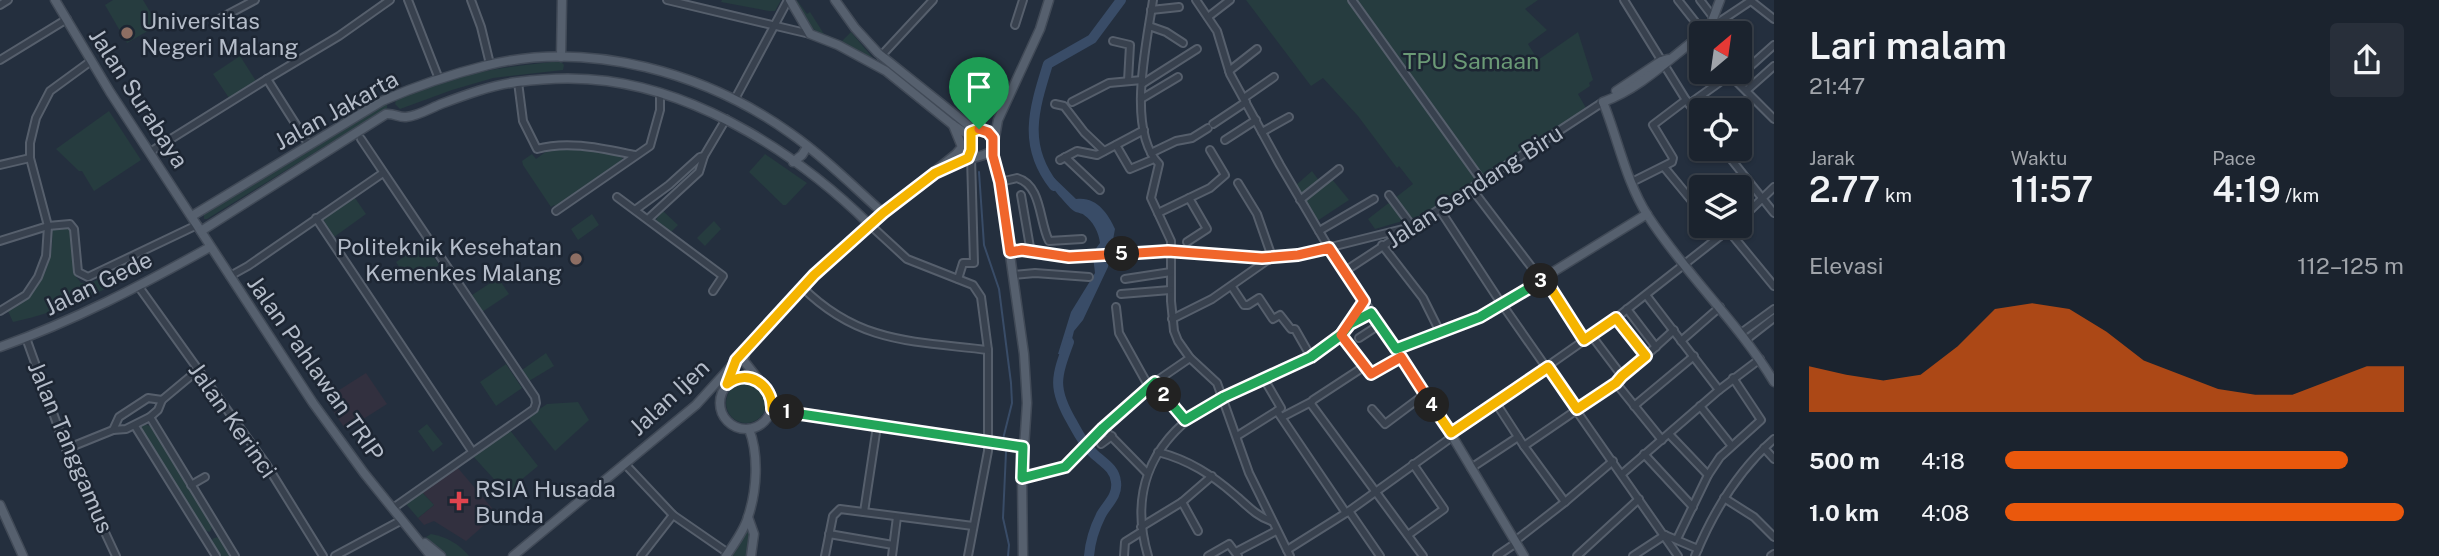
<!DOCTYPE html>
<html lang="id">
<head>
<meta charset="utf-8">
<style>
  body { margin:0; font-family:"Public Sans",sans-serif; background:#282f3a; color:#f1f3f6; height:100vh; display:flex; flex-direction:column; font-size:26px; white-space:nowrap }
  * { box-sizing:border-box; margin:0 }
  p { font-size:23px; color:#a0a4aa }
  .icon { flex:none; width:38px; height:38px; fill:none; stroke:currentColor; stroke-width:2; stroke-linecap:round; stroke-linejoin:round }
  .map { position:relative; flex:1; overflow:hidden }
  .side { display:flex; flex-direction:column; background:#1b232e; width:665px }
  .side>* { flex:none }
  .needle { width:46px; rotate:29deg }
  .tools { position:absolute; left:1689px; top:21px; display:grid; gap:14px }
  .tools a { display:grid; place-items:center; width:63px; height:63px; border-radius:7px; background:#1b232e; box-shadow:0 2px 5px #0004,0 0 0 2px #39404a; font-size:35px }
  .pin { position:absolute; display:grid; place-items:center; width:60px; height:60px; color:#fff; margin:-72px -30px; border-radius:50% 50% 50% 0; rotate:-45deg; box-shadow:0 0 7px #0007 }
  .pin .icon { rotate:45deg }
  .km { position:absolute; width:35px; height:35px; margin:-18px; border-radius:50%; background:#222; color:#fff; font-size:19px; line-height:35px; text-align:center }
  .round { display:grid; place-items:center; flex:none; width:74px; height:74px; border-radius:7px; background:#282f3a }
  .summary { display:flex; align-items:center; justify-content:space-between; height:119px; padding:0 35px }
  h1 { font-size:38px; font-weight:600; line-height:52px }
  .figures { display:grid; grid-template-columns:repeat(3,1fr); gap:10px; height:119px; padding:7px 35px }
  .figures div { display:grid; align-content:center }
  .figures b { font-size:35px; font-weight:600 }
  .figures small { font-size:19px; font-weight:400 }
  .figures p { font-size:19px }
  .chart { height:196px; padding:14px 35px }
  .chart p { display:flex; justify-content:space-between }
  .chart svg { width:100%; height:126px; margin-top:7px; fill:#ea580c; opacity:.7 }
  ul { padding:0 35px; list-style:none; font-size:23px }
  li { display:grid; grid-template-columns:112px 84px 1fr; align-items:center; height:52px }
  li i { height:18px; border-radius:9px; background:#ea580c }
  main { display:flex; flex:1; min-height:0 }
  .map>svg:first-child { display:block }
  .medical { fill:#32303f }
  .green { fill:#263c3f }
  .water { fill:#394c67 }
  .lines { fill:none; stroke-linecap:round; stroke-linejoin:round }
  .stream { stroke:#394c67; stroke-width:2 }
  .river { stroke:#394c67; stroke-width:10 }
  .minor-casing { stroke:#565f6c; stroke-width:10 }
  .major-casing { stroke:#414a57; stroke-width:11 }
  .minor { stroke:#38414e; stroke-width:6 }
  .major { stroke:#56606e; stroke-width:8 }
  .minor-bridge-casing { stroke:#565f6c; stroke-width:10; stroke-linecap:butt }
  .minor-bridge { stroke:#38414e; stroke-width:6 }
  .split-1-casing { stroke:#fff; stroke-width:14 }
  .split-2-casing { stroke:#fff; stroke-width:14 }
  .split-3-casing { stroke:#fff; stroke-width:14 }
  .split-4-casing { stroke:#fff; stroke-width:14 }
  .split-5-casing { stroke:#fff; stroke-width:14 }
  .split-6-casing { stroke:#fff; stroke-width:14 }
  .split-1 { stroke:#f5b400; stroke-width:9 }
  .split-2 { stroke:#22a559; stroke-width:9 }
  .split-3 { stroke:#22a559; stroke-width:9 }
  .split-4 { stroke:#f5b400; stroke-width:9 }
  .split-5 { stroke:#f0652b; stroke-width:9 }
  .split-6 { stroke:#f0652b; stroke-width:9 }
  .education-dot { fill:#8d6e63; stroke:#1d2633; stroke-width:2.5 }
  .health-dot { fill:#e0444e; stroke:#1d2633; stroke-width:2.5 }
  .labels { text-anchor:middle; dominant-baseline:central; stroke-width:5; stroke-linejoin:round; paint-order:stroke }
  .poi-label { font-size:23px; fill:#b4bcc9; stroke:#1d2633; text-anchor:start }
  .park-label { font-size:23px; fill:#6b9a76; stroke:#1d2633 }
  .street-label { font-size:23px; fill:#b4bcc9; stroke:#1d2633 }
</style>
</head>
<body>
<main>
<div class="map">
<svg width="1774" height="556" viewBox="0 0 1774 556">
  <rect width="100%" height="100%" fill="#242f3e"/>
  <g class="medical">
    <polygon points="366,373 387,404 346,430 325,399"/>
    <polygon points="457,467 497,514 466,541 434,521 424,525 418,518 434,505 421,491"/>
  </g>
  <g class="green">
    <polygon points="113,0 143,0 158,25 127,43 105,5"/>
    <polygon points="722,0 781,0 775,11 769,11 721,2"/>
    <path d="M797,0L807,14L810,12L824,34L842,41L851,32L873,58C848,46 799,34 797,0Z"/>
    <polygon points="1246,0 1350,0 1478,180 1420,216 1375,229 1368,219 1413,184 1399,166 1397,168 1358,116 1323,78 1311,86"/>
    <polygon points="1355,0 1538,0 1525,9 1547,30 1528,44 1538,60 1578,32 1593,80 1589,83 1590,86 1578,94 1586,108 1482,177"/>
    <polygon points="240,56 256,81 229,98 213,74"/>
    <path d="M560,61L564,65L563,70L493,78L452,90L400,109L395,104L396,100C446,74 504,67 560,61Z"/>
    <polygon points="384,104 387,104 387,108 207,219 204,219 204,214"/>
    <polygon points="109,111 141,160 94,191 82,171 79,171 56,149"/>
    <path d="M551,148C568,149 612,147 623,159L556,208L554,205L551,207L523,165L522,161L532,154L536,159Z"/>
    <polygon points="765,154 807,183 786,205 783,205 749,172"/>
    <polygon points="1312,171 1320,182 1302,196 1295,186"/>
    <polygon points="1331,178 1349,200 1317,221 1305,201"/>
    <polygon points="355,198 366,214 334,237 323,219"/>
    <polygon points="662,210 678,225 671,232 656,220"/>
    <polygon points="592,214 599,225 578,240 571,229"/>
    <polygon points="714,221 721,229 705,246 697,238"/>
    <path d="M70,228L74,274L81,283H91L148,254L152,261C109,290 64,311 13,322L8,311C39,298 55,261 52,229Z"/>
    <polygon points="425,243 439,265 410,284 396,262"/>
    <polygon points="498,278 509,294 482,312 472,295"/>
    <polygon points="546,353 554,366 529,381 522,370"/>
    <polygon points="506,364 522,388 496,406 480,382"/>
    <circle cx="746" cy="403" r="20"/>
    <polygon points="578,402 589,420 555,451 528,417 547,404"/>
    <polygon points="144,424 153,427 213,525 210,532 203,530 142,432 141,427"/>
    <polygon points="427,424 443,444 433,452 418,431"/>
    <polygon points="509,429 538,466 521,480 527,487 513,500 472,455"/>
    <polygon points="421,491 434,505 418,518 406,504"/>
    <polygon points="748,527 751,529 748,556 731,556"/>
    <path d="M431,534C447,537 459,544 469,556H447L426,537Z"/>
    <polygon points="220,537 221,539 232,556 218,556 211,541 214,538"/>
  </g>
  <path class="water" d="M1051,175L1076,199C1096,196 1108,213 1115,229L1108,267L1083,320L1074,331L1068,355L1058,354L1071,312L1095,273C1094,260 1090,255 1100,243C1099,233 1093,221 1084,215C1082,213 1077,213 1074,211C1070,209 1048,183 1045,178Z"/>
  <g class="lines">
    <g class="stream">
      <polyline points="979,172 984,245 999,289 1011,383 1012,403 1003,439"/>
      <polyline points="1006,452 1003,518 1009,545 1008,556"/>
    </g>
    <g class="river">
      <path d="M1054,186C1022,145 1034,109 1048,64L1092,39L1121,0"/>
      <path d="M1069,342C1056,377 1052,388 1072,422C1078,433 1084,445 1093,453C1102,462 1115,468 1116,482C1118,496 1107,504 1101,515C1095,527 1090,543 1089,556"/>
    </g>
    <defs>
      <g id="minor">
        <polyline points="408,0 439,79"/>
        <polyline points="471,0 481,27 490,64"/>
        <polyline points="667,0 810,34"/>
        <path d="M1153,0C1147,42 1126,130 1159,164L1151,198L1171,241V301L1174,331L1178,341L1190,358L1217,383L1249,473L1290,556"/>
        <polyline points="1196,0 1217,31 1230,74 1280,165 1329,248 1396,349"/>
        <polyline points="1352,0 1482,181"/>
        <polyline points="1624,0 1686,100 1701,120"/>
        <polyline points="1678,0 1704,33"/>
        <polyline points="1700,0 1713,17"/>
        <polyline points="1751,1 1774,19"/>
        <polyline points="0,5 8,0"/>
        <polyline points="1151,10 1179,7"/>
        <polyline points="1208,17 1230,0"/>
        <polyline points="221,18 255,0"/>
        <polyline points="1015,25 1023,0"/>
        <polyline points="1149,26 1166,32 1183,43"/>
        <polyline points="1710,28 1752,0"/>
        <polyline points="1113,41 1130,45 1128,81"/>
        <polyline points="881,56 933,0"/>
        <polyline points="0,60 67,19"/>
        <polyline points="1229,71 1257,49"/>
        <polyline points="1736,79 1774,45"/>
        <path d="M518,82L523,121L537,149C569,140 604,149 635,155"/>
        <polyline points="1142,84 1197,49"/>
        <polyline points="1747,90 1774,66"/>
        <polyline points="1244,98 1274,77"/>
        <polyline points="735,99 788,0"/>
        <polyline points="1141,99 1178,77"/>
        <polyline points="1072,102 1109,83 1142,80"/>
        <polyline points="1055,104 1064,106 1084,132 1104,151"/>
        <polyline points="1689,104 1727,77 1732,77 1774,119"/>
        <polyline points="1213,124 1246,102"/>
        <polyline points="1262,132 1289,117"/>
        <polyline points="361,139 535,397 536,403 534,409 393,508"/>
        <polyline points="1225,140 1256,120"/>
        <polyline points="309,145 267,79 339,36 390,0"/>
        <polyline points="1116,145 1130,169 1154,159"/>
        <polyline points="1723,149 1774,213"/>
        <polyline points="150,152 267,79"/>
        <polyline points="1151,153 1176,141 1192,138 1208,128"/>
        <polyline points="1065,157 1100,190"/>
        <polyline points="1060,160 1077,151 1097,155 1144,130"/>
        <polyline points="0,165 30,158"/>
        <polyline points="1664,167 1701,212"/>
        <path d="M1000,182L1017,178C1042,185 1039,222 1049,241L1082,239"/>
        <polyline points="1632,182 1672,162 1673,158 1653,125 1686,100"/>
        <polyline points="1472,189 1542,281"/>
        <polyline points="1021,195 1031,253"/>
        <polyline points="1389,195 1412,226"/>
        <polyline points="617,197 723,276 713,291"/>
        <polyline points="1300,200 1339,169"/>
        <polyline points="635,210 669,185 700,157 704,156"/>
        <polyline points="1440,210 1497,297 1678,556"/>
        <polyline points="556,211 650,146 660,110 660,94"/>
        <polyline points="1158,213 1210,188 1225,175 1210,150"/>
        <polyline points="316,218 472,451"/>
        <polyline points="648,219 699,172 704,156 726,119"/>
        <polyline points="1740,220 1774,187"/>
        <polyline points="869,224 907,259 973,285 981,297 988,350 988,451 968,556"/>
        <polyline points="1712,226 1720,236"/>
        <polyline points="1728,230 1774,286"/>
        <polyline points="1319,231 1374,199"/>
        <polyline points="0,241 48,226 70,224 74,229 78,272 88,277 197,225"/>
        <polyline points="1187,242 1207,229 1189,198"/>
        <polyline points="1382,245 1423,298 1440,332"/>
        <polyline points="1010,252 1022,250 1069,257 1168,251"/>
        <polyline points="1175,252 1262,258 1299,255 1403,229"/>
        <polyline points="1345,271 1603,102"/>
        <polyline points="1014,275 1035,273 1089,277"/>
        <polyline points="230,276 248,266 383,173"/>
        <polyline points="958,279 963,263 974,263 971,157"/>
        <polyline points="1125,279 1171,272"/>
        <polyline points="1545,279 1584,340"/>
        <polyline points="139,287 266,464 323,556"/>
        <path d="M802,287C859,344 914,341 988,350"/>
        <polyline points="1232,287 1244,305 1248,305 1259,298 1273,319 1280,315 1291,329 1295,329 1311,357"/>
        <polyline points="1121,294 1170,290"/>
        <polyline points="1646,295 1719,390"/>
        <polyline points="1116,307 1119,333 1149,387"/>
        <polyline points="1627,309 1656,347"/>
        <polyline points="0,311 26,295 38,277 46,256 48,226 30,158 30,143 36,118 50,91 91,61"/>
        <polyline points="1616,318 1646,356"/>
        <polyline points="1172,319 1212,299 1272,257 1257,214 1238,183"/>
        <polyline points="1351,323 1371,313"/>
        <polyline points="1741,333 1774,309"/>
        <polyline points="1341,335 1371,374 1401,357"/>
        <polyline points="1591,335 1622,376"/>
        <polyline points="26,338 66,449 116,556"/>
        <polyline points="1359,338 1379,325"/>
        <polyline points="1747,339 1774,318"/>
        <polyline points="1681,341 1720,307"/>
        <polyline points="1365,366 1313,400 1311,404 1423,556"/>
        <polyline points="1264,379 1281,408 1277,411"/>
        <polyline points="1155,382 1185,420"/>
        <polyline points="1496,403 1524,446 1565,502"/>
        <polyline points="1634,406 1694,356"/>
        <polyline points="1700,406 1731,445"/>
        <polyline points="1372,409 1385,424 1425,394"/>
        <polyline points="150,417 235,556"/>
        <polyline points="1282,417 1311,402"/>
        <polyline points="135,426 216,556"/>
        <polyline points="1103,428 1147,473"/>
        <polyline points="113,430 119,417 148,398 162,400"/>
        <polyline points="1451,434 1616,318 1733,226"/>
        <polyline points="1669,434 1708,475"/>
        <polyline points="1237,436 1277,411 1346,513"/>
        <polyline points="1662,440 1616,383 1674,330"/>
        <polyline points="1101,444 1112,436"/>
        <polyline points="1524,446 1616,383"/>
        <polyline points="1764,448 1774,459"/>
        <polyline points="66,449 113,430 126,429 150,417 158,410 162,400 198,370"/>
        <path d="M1158,452C1189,460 1212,475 1235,495C1247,505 1256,516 1271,521"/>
        <polyline points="1644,454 1693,507"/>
        <polyline points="625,464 673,515 728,553"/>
        <polyline points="1471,468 1518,437"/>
        <polyline points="1622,474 1719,390 1760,359"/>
        <polyline points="1022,478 1065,467 1103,428 1155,382 1190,358"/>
        <polyline points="191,485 205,477"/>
        <polyline points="1724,498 1754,517 1774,537"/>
        <polyline points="1182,502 1198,531"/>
        <polyline points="1349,511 1380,556"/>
        <polyline points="864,512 877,426"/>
        <polyline points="1141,527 1182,502 1212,476"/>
        <polyline points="829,534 893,545"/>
        <polyline points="1408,535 1444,509 1413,464"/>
        <polyline points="1665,535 1698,549"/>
        <polyline points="1677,539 1708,475 1720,457 1761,420 1733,378"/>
        <polyline points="1515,541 1565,502 1613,461"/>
        <polyline points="1287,550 1349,511 1452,437"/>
        <polyline points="1236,552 1276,531"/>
        <polyline points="335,556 402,520"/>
        <polyline points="641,556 673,515"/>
        <polyline points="825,556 833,516 840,509 973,526"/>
        <polyline points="892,556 897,517"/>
        <polyline points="1124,556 1125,542 1141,532"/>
        <path d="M1148,556C1130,495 1149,445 1202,409L1321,351L1341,335L1364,301"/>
        <polyline points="1208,556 1229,544 1238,556"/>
        <polyline points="1497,556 1516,543"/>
        <polyline points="1577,556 1639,499"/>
        <polyline points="1633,556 1665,535"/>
        <path d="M1695,556C1713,512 1739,470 1774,439"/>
        <polyline points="1771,556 1774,554"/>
      </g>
      <g id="major">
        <polyline points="55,0 110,92 313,403 364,473 431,556"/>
        <polyline points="790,0 810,34 838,45 886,71 953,125 970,136"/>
        <polyline points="835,0 855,28 878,53 973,129"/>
        <polyline points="1704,33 1709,29 1720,0"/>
        <polyline points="561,57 562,0"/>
        <polyline points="1616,91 1661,61 1668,59"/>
        <path d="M1603,102C1618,139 1626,182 1648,216C1686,275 1738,322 1774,382"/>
        <path d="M1603,102C1641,88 1669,59 1701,35"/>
        <polyline points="973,129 988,132 993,137"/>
        <polyline points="793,162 802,155 807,147"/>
        <path d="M947,166C960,159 984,158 993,150"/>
        <path d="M192,216L382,101C416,86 452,74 488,65C590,40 706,73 790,133C823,156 853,186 883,213"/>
        <path d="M201,231L386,114C394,113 399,118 406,117C418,116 431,108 441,104C465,95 492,85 517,82C547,78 578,77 607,81C704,94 800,156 869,224"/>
        <path d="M0,347C74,321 142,285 210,247"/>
        <polyline points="745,353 744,361 758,379"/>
        <circle cx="746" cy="403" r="26"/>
        <polyline points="772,409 1023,447"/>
        <polyline points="0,505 23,556"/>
        <polyline points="748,517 754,534 751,556"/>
        <polyline points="425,543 441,556"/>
        <polyline points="513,556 696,405 814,275 869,224 956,154 962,147 953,125"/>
        <path d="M726,556C734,544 744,531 748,517C757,490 759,455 749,429"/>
        <polyline points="1023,556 1022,478 1027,403 1024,354 1001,191 992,154 998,120 1040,29 1049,0"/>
        <polyline points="1524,556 1451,434 1396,349 1480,317 1647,214"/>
      </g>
    </defs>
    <use href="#minor" class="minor-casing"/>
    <use href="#major" class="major-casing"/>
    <use href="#minor" class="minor"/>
    <use href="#major" class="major"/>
    <defs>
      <polyline id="minor-bridge" points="1168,251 1175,252"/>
    </defs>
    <use href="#minor-bridge" class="minor-bridge-casing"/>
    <use href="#minor-bridge" class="minor-bridge"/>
  </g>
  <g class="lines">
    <defs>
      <path id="split-1" d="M787,412L772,409C773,384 747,368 727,384L736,360L814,275L883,213L935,173L968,158L971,150V132L979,129"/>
      <polyline id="split-2" points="787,412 1023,447 1022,478 1065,467 1103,428 1155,382 1164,395"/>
      <polyline id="split-3" points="1164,395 1185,420 1224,397 1311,357 1341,335 1350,324 1371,313 1396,349 1480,317 1541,281"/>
      <polyline id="split-4" points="1432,405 1451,433 1548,367 1577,409 1616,383 1622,376 1646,356 1616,318 1584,340 1545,279 1541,281"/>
      <polyline id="split-5" points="1122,254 1168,251 1262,258 1298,255 1329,248 1364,301 1341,335 1371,374 1401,357 1432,405"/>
      <polyline id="split-6" points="979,129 988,132 993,138 993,156 1000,182 1010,252 1022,250 1069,257 1122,254"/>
    </defs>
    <use href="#split-1" class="split-1-casing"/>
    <use href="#split-2" class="split-2-casing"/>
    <use href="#split-3" class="split-3-casing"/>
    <use href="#split-4" class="split-4-casing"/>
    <use href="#split-5" class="split-5-casing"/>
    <use href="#split-6" class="split-6-casing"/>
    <use href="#split-1" class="split-1"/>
    <use href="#split-2" class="split-2"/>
    <use href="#split-3" class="split-3"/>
    <use href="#split-4" class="split-4"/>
    <use href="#split-5" class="split-5"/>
    <use href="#split-6" class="split-6"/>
  </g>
  <g class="education-dot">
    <circle cx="127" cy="33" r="7"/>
    <circle cx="576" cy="259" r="7"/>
  </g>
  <path class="health-dot" d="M455.5 490.5h7v7h7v7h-7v7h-7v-7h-7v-7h7z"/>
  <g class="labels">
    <g class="poi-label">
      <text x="141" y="20">Universitas<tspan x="141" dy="26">Negeri Malang</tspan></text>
      <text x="562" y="246" text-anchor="end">Politeknik Kesehatan<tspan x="562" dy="26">Kemenkes Malang</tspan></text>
      <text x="475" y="488">RSIA Husada<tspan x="475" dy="26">Bunda</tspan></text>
    </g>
    <g class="park-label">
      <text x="1471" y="60">TPU Samaan</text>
    </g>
    <g class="street-label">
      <text transform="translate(139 98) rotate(57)">Jalan Surabaya</text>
      <text transform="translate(336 110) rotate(-29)">Jalan Jakarta</text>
      <text transform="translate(1474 186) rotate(-33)">Jalan Sendang Biru</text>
      <text transform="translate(98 283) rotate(-26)">Jalan Gede</text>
      <text transform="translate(316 368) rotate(55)">Jalan Pahlawan TRIP</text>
      <text transform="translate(669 397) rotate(-43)">Jalan Ijen</text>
      <text transform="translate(233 420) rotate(55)">Jalan Kerinci</text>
      <text transform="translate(71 447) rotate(67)">Jalan Tanggamus</text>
    </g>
  </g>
</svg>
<div class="tools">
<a><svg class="needle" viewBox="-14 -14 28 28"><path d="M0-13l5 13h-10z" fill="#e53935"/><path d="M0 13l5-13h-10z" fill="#a0a4aa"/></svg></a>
<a><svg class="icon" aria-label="locate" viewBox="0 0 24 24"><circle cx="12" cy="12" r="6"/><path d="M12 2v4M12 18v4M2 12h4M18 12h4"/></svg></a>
<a><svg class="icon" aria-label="layers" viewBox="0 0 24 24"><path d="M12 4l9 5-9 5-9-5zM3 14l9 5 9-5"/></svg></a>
</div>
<div class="pin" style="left:979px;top:129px;background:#1e9e55"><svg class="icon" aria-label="arrive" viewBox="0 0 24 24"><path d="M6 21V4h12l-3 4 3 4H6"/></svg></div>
<b class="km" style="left:787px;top:412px">1</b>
<b class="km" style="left:1164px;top:395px">2</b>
<b class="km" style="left:1541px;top:281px">3</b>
<b class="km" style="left:1432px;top:405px">4</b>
<b class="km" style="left:1122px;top:254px">5</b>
</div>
<section class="side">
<div class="summary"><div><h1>Lari malam</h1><p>21:47</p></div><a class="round"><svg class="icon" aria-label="share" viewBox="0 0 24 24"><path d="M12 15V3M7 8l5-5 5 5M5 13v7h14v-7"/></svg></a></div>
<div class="figures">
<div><p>Jarak</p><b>2.77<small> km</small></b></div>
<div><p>Waktu</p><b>11:57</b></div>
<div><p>Pace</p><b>4:19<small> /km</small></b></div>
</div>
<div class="chart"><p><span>Elevasi</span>112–125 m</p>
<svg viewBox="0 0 160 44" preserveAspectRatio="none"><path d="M0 44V28L10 31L20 33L30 31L40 21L50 8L60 6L70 8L80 16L90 26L100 31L110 36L120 38L130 38L140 33L150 28L160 28V44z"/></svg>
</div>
<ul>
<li><b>500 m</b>4:18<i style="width:86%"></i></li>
<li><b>1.0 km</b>4:08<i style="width:100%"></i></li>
</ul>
</section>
</main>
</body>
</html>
